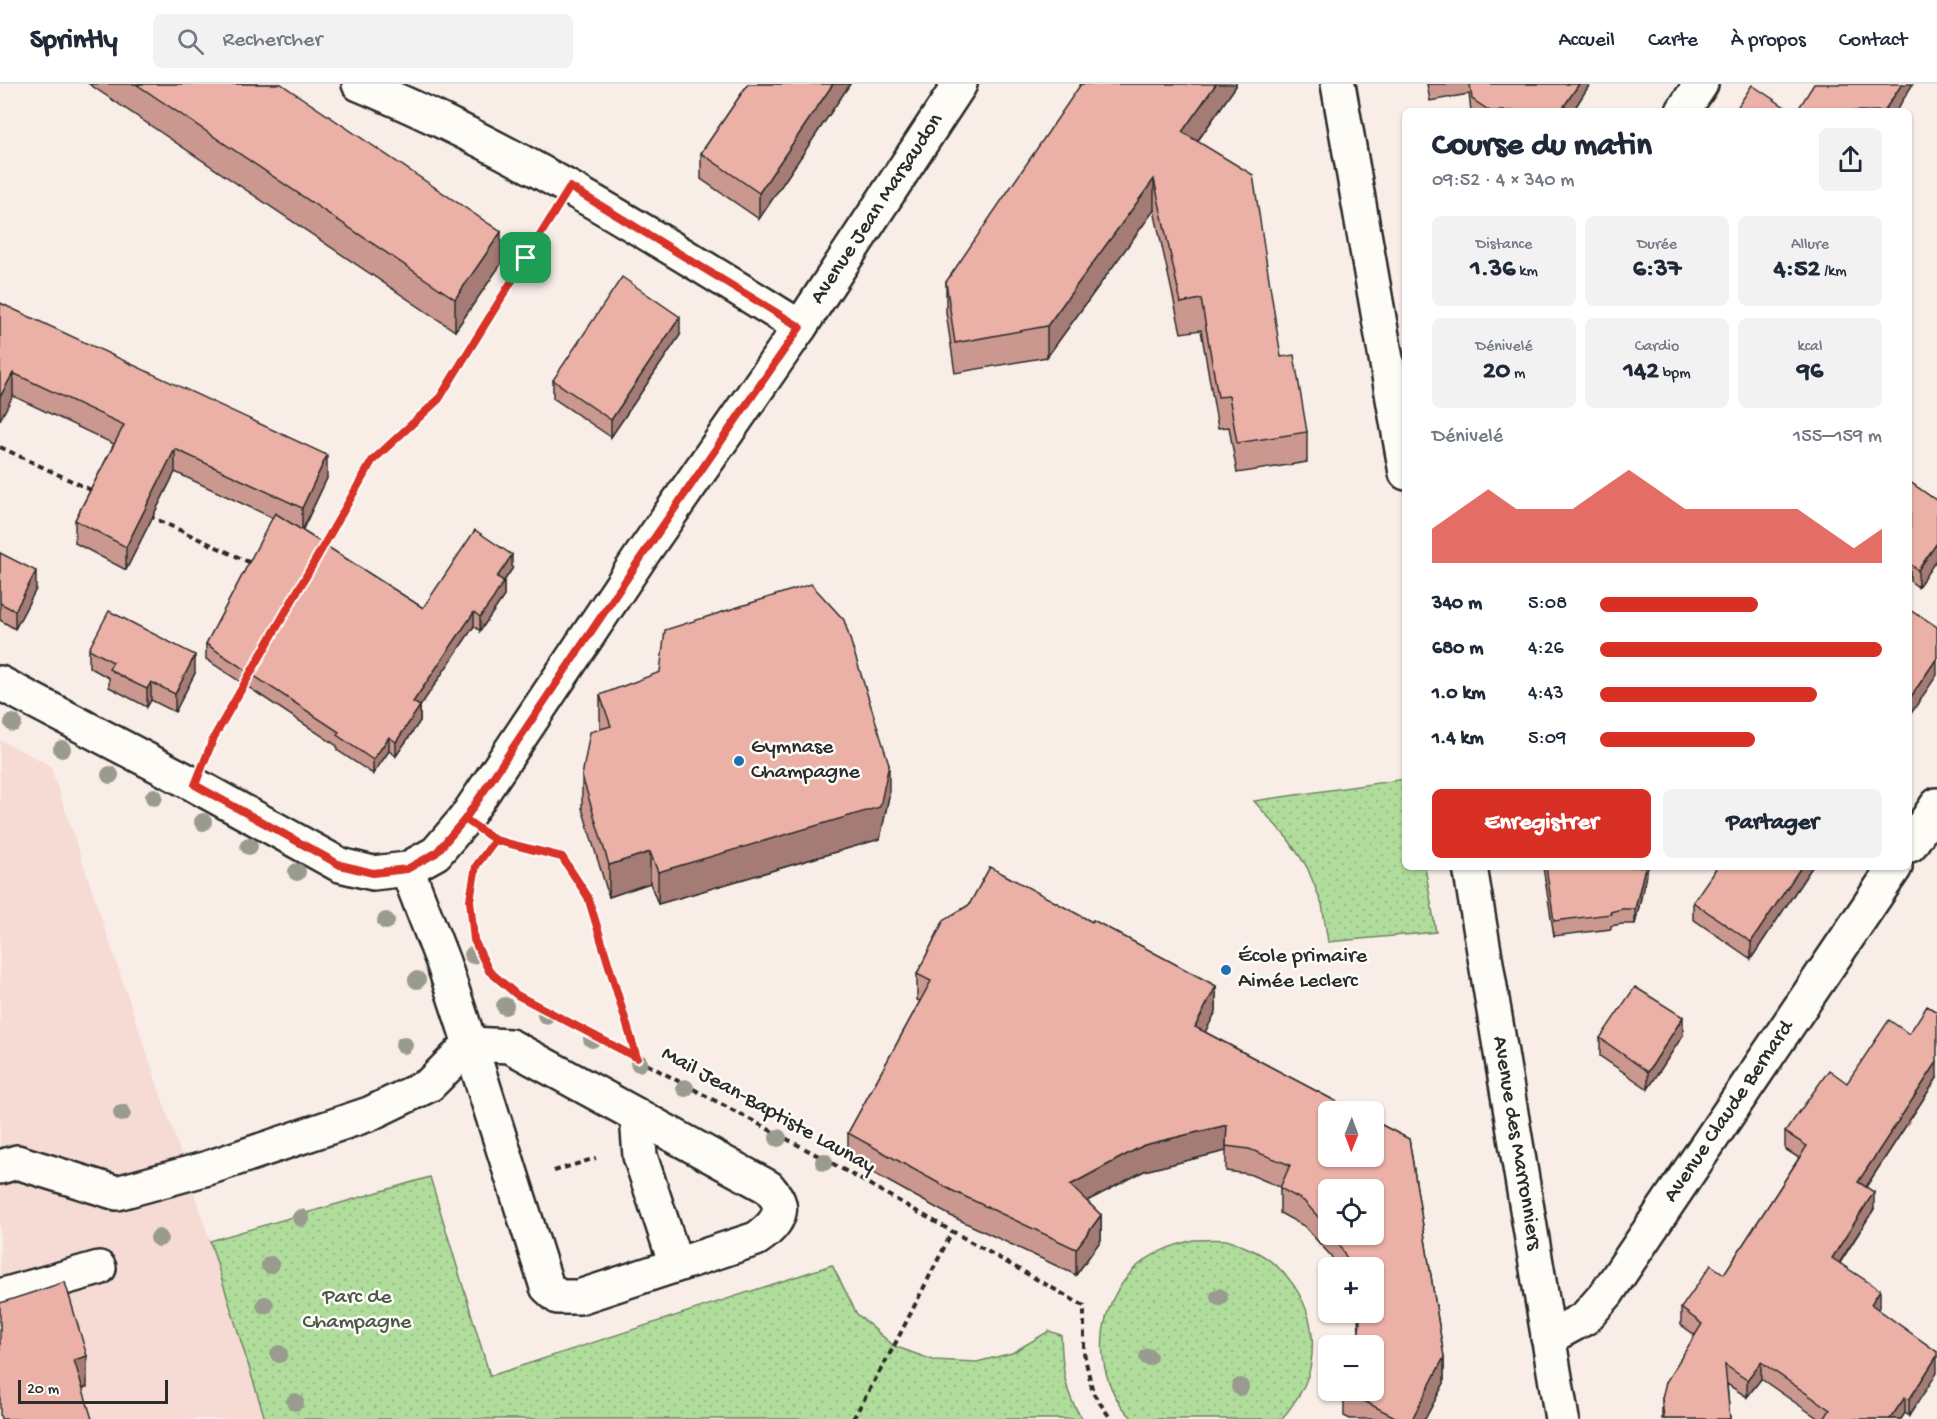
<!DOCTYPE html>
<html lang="fr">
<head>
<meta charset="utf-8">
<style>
  body { margin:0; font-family:"Gochi Hand",sans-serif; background:#f2f2f3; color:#1f2937; height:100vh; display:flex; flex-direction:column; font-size:22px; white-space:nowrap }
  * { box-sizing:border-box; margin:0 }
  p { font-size:20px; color:#747a83 }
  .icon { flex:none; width:33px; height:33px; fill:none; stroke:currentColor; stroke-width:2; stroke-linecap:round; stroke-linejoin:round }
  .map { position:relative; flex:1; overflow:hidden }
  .side { position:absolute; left:1402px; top:24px; width:510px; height:762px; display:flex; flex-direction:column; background:#fff; border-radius:9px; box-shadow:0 2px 4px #0004 }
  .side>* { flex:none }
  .needle { width:39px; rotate:181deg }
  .controls { position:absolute; left:1318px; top:1017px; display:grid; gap:12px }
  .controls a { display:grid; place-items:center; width:66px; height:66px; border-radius:9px; background:#fff; box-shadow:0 2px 4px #0004; font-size:30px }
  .scale { position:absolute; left:18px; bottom:15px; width:150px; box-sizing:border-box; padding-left:6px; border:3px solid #2b2b2b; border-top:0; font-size:16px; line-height:21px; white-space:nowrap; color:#2b2b2b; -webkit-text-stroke:4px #fdfcf7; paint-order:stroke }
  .pin { position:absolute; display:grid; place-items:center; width:51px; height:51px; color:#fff; margin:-26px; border-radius:12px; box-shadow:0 3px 9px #0006 }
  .round { display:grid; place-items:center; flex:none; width:63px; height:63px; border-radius:9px; background:#f2f2f3 }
  .overview { display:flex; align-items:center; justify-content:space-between; height:102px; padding:0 30px }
  h1 { font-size:33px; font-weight:700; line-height:45px }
  .stats { display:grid; grid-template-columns:repeat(3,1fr); gap:9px; height:102px; padding:6px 30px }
  .stats div { display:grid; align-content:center; border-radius:9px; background:#f2f2f3; text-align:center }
  .stats b { font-size:26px; font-weight:700 }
  .stats small { font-size:16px; font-weight:400 }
  .stats p { font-size:16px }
  .chart { height:168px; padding:12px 30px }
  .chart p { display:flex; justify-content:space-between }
  .chart svg { width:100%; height:108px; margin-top:6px; fill:#d93025; opacity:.7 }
  .cta { display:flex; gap:12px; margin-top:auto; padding:12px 30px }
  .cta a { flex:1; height:69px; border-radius:9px; background:#d93025; color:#fff; font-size:24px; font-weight:700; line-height:69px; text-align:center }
  .cta a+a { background:#f2f2f3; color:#1f2937 }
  ul { padding:0 30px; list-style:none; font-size:20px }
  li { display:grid; grid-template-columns:96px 72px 1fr; align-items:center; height:45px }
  li i { height:15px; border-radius:8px; background:#d93025 }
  header { display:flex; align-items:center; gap:36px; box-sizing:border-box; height:84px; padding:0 30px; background:#fff; border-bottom:2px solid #e0e1e3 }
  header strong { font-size:28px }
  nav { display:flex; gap:33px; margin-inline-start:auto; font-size:21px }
  .search { width:420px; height:54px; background:#f2f2f3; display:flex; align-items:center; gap:15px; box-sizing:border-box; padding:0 21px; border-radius:9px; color:#747a83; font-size:22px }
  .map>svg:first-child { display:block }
  .built { fill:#f5dbd4 }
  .grass { fill:url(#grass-dots); stroke:#6e8463; stroke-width:1.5 }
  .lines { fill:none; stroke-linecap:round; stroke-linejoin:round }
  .minor-casing { stroke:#2b2b2b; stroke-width:38 }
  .path { stroke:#2b2b2b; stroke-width:4; stroke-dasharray:6 4.5; stroke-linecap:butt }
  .minor { stroke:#fdfcf7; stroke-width:33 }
  .tree { fill:#9a9b8f }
  .wall { fill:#ca988f; stroke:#2b2b2b; stroke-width:1.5; fill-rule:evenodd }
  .shaded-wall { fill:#a47c74; stroke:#2b2b2b; stroke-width:1.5 }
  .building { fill:#ebb1a6; stroke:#2b2b2b; stroke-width:1.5 }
  .route-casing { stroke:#fff; stroke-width:12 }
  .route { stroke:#d93025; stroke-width:8 }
  .poi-dot { fill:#1f6fb2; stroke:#fdfcf7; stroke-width:2 }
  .labels { text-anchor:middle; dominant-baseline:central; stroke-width:5; stroke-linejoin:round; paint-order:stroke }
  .street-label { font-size:22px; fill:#2b2b2b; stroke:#fdfcf7 }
  .poi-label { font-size:22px; fill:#2b2b2b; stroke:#fdfcf7; text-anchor:start }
  .park-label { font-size:22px; fill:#4c5847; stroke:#fdfcf7 }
</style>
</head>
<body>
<header>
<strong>Sprintly</strong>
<div class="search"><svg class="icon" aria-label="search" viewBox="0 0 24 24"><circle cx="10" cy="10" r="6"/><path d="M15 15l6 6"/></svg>Rechercher</div>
<nav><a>Accueil</a><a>Carte</a><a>À propos</a><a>Contact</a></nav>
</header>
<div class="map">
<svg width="1937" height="1335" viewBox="0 0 1937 1335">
  <defs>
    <pattern id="grass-dots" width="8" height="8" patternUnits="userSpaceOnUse" patternTransform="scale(1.5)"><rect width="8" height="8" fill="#b0dd9b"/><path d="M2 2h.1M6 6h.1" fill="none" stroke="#98be86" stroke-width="1.8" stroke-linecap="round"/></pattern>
  </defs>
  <rect width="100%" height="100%" fill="#f9ede7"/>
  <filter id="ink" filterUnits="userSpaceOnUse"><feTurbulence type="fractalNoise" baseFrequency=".0167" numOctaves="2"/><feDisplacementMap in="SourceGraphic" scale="12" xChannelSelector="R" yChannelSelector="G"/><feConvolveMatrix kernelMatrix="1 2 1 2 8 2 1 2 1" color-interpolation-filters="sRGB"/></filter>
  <g filter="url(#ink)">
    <polygon class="built" points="0,656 50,681 210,1157 265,1335 0,1335"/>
    <g class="grass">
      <polygon points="1405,695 1406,783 1425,783 1436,848 1328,858 1322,820 1307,783 1288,755 1254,717"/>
      <path d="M430,1093L490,1292L832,1181L857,1230L894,1262L933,1276L977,1278L1012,1269L1049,1247L1061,1251C1062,1280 1064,1312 1083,1335H265L210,1157Z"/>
      <path d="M1193,1156C1204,1156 1215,1155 1226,1156C1231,1157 1237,1160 1243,1162C1291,1180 1319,1228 1311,1279C1308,1301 1295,1318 1282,1335H1133C1095,1299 1093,1237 1124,1197C1128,1192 1131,1187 1136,1183C1154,1168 1171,1162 1193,1156Z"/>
    </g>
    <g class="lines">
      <defs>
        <g id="minor">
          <path d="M359,0C514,64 658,155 800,243"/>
          <polyline points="1338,0 1406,389"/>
          <polyline points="1683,27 1701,0"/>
          <path id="s1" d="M0,599L195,701L340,781L373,789L407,785L436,769L465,735L643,469L800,243L960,0"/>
          <polyline points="1910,761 1937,721"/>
          <path id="s2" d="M1470,783L1562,1335"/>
          <path d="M470,960L510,962L768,1103C771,1107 775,1111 777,1115C786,1132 768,1147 756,1155L579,1213H558L547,1203Z"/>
          <polyline points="637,1033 640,1072 676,1181"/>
          <polyline points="0,1083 17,1078 117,1109 208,1084 369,1030 429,1001 470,960 443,878 407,785"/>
          <polyline points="0,1212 99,1184"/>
          <path id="s3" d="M1548,1254L1585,1234L1607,1209L1895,783"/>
        </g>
      </defs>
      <use href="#minor" class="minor-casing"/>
      <g class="path">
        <polyline points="0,363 93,407"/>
        <polyline points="149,432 251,479"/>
        <polyline points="323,463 372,377 439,315 546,142"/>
        <polyline points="211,662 247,598"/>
        <polyline points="502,758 562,773 588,813 637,974"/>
        <polyline points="470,822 470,816 474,794"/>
        <polyline points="494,890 517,911 828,1077 1084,1222 1084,1269 1093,1309 1111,1335"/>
        <polyline points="554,1087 596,1074"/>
        <polyline points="853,1335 894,1262 952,1148"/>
      </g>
      <use href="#minor" class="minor"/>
    </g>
    <g class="tree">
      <circle cx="13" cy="639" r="9"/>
      <circle cx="62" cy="665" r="9"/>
      <circle cx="110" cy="691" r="9"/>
      <circle cx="154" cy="713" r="9"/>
      <circle cx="203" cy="738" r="9"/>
      <circle cx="249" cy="762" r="9"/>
      <circle cx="297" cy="788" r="9"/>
      <circle cx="386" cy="837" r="9"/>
      <circle cx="473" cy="871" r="9"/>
      <circle cx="417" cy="896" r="9"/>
      <circle cx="505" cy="922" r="9"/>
      <circle cx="546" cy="931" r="9"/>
      <circle cx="592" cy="955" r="9"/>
      <circle cx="404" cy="961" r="9"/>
      <circle cx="639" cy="979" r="9"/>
      <circle cx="685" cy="1004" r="9"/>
      <circle cx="122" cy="1029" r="9"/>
      <circle cx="778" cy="1054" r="9"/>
      <circle cx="824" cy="1078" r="9"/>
      <circle cx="301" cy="1134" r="9"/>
      <circle cx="159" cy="1154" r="9"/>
      <circle cx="270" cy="1181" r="9"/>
      <circle cx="1219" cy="1213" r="9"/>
      <circle cx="265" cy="1221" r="9"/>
      <circle cx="279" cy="1270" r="9"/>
      <circle cx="1148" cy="1273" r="9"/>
      <circle cx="1240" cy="1303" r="9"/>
      <circle cx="295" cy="1318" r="9"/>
    </g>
    <g class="wall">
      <polygon points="89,0 281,0 501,180 455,247"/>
      <polygon points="748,0 850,0 759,135 701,95 701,69"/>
      <polygon points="1236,0 1236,2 1197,58 1281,273 1307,348 1307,378 1237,389 1229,343 1218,344 1201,246 1181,249 1154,126 1047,273 955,289 946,228 946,198"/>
      <polygon points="1427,0 1590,0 1573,27 1471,27 1469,10 1430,17"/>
      <polygon points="0,219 327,394 302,447 423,524 512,485 504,497 504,512 480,547 474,542 420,622 420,637 396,672 389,667 373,690 337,666 337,662 206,575 206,560 273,434 175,388 126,486 75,459 75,436 114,360 13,312"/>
      <polygon points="680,251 611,353 553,314 553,296"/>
      <polygon points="1910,398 1937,417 1918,503 1910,497"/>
      <polygon points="0,469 36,505 15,545 0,536"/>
      <polygon points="89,565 195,589 175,628 151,616 147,623 109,603 109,594 89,583"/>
      <polygon points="600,611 889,712 880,755 658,820 650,799 609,813 582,724 582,692 600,645"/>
      <path d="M990,783L1092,838L1093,836L1216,902V927L1205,948L1356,1028H1329V1072H1374V1037L1409,1055L1444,1273V1299L1425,1335H1350L1344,1332V1306H1374V1262H1357L1359,1249L1358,1233L1356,1228H1374V1184H1337L1331,1172L1304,1142L1280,1129V1103L1249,1090L1226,1087V1067L1144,1087L1087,1117L1101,1131V1156L1076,1191L951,1132L848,1075V1049L920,917L917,916V890L944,836L969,821ZM1329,1106H1374V1150H1329Z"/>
      <polygon points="1543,783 1648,783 1635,840 1622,840 1611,842 1611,845 1554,852"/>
      <polygon points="1812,783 1751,875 1693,835 1693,818"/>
      <polygon points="1683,951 1648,1005 1600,972 1600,954"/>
      <polygon points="1937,994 1866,1103 1874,1125 1840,1179 1880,1223 1878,1226 1937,1268 1909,1332 1905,1329 1901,1335 1819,1335 1761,1295 1747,1313 1727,1300 1730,1335 1662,1335 1662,1314 1695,1251 1681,1241 1681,1224 1724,1190 1799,1074 1785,1065 1785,1048 1847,999"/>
    </g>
    <g class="shaded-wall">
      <polygon points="833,0 850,0 759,135 759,109"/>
      <polygon points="1216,0 1236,0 1236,2 1182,79 1182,48"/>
      <polygon points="1579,0 1590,0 1573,27 1564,27 1564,22"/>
      <polygon points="1902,0 1913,0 1896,27 1884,27"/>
      <polygon points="1154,95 1154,126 1047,273 1047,242"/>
      <polygon points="501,148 501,180 455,247 455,215"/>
      <polygon points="680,233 680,251 611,353 611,336"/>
      <polygon points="13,289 13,312 0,336 0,313"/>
      <polygon points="175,365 175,388 126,486 126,463"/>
      <polygon points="327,371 327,394 302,447 302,424"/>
      <polygon points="1937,459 1937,475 1918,503 1918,486"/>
      <polygon points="512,471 512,485 497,507 497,493"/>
      <polygon points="36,487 36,505 15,545 15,527"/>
      <polygon points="504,497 504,512 480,547 480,533"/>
      <polygon points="474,528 474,542 413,633 413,618"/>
      <polygon points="195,571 195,589 175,628 175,610"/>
      <polygon points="1937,574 1937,591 1910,631 1910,614"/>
      <polygon points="151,598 151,616 147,623 147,605"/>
      <polygon points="420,622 420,637 396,672 396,658"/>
      <polygon points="389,653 389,667 373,690 373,676"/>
      <polygon points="889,680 889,712 880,755 658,820 658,788"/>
      <polygon points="650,768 650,799 609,813 609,781"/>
      <polygon points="1645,783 1648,783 1635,840 1635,825"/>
      <polygon points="1801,783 1812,783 1751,875 1751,858"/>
      <polygon points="1216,902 1216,927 1195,968 1195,943"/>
      <polygon points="1683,933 1683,951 1648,1005 1648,988"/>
      <polygon points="1937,978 1937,994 1858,1115 1858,1098"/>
      <polygon points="1227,1041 1226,1067 1144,1087 1070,1126 1070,1101 1144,1061"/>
      <polygon points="1874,1108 1874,1125 1832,1190 1832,1174"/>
      <polygon points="1101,1131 1101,1156 1076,1191 1076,1165"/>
      <polygon points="1880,1206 1880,1223 1871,1237 1871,1220"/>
      <polygon points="87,1272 87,1303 74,1307 74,1276"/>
      <polygon points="1937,1272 1937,1289 1909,1332 1909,1316"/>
      <polygon points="1444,1273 1444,1299 1425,1335 1412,1335"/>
      <polygon points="1761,1278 1761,1295 1747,1313 1747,1296"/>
      <polygon points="1905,1313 1905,1329 1901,1335 1890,1335"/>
    </g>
    <g class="building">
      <polygon points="136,0 281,0 501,148 455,215"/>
      <polygon points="748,0 833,0 759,109 701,69"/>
      <polygon points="1081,0 1216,0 1182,48 1253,91 1281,273 1294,271 1307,348 1237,359 1229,312 1218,313 1201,215 1181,219 1154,95 1047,242 955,259 946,198"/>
      <polygon points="1470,0 1579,0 1564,22 1571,27 1490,27 1472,15"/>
      <polygon points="1814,0 1902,0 1884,27 1797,27"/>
      <polygon points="1752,1 1791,27 1735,27"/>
      <polygon points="622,193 680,233 611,336 553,296"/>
      <polygon points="0,219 327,371 302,424 175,365 126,463 75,436 124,341 13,289 0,313"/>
      <polygon points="1910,398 1937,417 1937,459 1918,486 1910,480"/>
      <polygon points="275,429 423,524 475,446 512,471 497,493 504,497 493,515 480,533 474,528 413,618 420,622 396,658 389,653 373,676 337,651 339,648 206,560"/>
      <polygon points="0,469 36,487 15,527 0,519"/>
      <polygon points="811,500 844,536 889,680 880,723 658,788 650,768 609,781 582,692 590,648 611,642 600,611 660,588 665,546"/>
      <polygon points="1910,526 1919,532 1919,531 1937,543 1937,574 1910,614"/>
      <polygon points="109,527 195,571 175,610 151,598 147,605 128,596 109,585 113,578 89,565"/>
      <polygon points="990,783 1092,838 1093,836 1216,902 1195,943 1356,1028 1329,1028 1329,1072 1374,1072 1374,1037 1409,1055 1444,1273 1412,1335 1399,1335 1344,1307 1374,1306 1374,1262 1357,1262 1360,1239 1359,1228 1374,1228 1374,1184 1350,1184 1349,1178 1333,1150 1374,1150 1374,1106 1329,1106 1329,1145 1304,1117 1280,1104 1290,1081 1249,1065 1226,1062 1227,1041 1144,1061 1070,1101 1101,1131 1076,1165 951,1106 848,1049 931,897 917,890 944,836 969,821"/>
      <polygon points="1546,783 1645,783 1635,825 1622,825 1610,828 1611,830 1554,837"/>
      <polygon points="1717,783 1801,783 1751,858 1693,818"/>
      <polygon points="1635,903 1683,933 1648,988 1600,954"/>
      <polygon points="1927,922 1937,928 1937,978 1858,1098 1874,1108 1832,1174 1880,1206 1871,1220 1937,1268 1937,1272 1909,1316 1905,1313 1890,1335 1824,1335 1830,1326 1761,1278 1747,1296 1725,1281 1730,1335 1664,1335 1662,1314 1666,1298 1702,1240 1681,1224 1711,1181 1724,1190 1807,1062 1785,1048 1829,986 1847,999 1889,936 1909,950"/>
      <polygon points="65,1198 87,1272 74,1276 92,1335 1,1335 0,1331 0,1219"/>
    </g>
  </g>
  <g class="lines" filter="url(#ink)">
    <defs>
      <polyline id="route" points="526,174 439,315 372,377 214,653 195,701 340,781 373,789 407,785 436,769 465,735 495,756 562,773 588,813 637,974 517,911 489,887 474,856 470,816 476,782 495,756 465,735 644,469 800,243 570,103 526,174"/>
    </defs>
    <use href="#route" class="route-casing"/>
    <use href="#route" class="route"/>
  </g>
  <g class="poi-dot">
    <circle cx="739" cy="677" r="6"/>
    <circle cx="1226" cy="886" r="6"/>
  </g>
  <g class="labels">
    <g class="street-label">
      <text stroke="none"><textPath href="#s1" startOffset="1268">Avenue Jean Marsaudon</textPath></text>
      <text transform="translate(768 1027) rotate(29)">Mail Jean-Baptiste Launay</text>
      <text stroke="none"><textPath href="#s3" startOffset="294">Avenue Claude Bernard</textPath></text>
      <text stroke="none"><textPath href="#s2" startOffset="280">Avenue des Marronniers</textPath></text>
    </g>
    <g class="poi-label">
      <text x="751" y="664">Gymnase<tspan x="751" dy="25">Champagne</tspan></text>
      <text x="1238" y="873">École primaire<tspan x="1238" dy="25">Aimée Leclerc</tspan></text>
    </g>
    <g class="park-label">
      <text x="357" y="1214">Parc de<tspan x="357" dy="25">Champagne</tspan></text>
    </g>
  </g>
</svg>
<div class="controls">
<a><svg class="needle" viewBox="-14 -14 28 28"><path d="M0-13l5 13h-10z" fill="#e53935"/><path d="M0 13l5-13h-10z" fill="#747a83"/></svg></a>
<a><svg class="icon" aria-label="locate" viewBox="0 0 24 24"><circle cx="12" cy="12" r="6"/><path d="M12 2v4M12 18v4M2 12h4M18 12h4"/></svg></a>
<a>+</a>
<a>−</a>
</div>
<div class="scale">20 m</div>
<div class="pin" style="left:526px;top:174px;background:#1e9e55"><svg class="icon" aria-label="arrive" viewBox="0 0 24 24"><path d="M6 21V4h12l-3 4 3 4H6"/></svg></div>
<section class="side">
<div class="overview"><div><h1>Course du matin</h1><p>09:52 · 4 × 340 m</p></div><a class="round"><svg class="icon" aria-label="share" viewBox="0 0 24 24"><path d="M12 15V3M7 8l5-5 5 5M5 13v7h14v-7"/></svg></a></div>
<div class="stats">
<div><p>Distance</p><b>1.36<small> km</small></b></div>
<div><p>Durée</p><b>6:37</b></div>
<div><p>Allure</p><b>4:52<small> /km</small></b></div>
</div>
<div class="stats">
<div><p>Dénivelé</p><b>20<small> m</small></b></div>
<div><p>Cardio</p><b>142<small> bpm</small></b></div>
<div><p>kcal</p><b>96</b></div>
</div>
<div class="chart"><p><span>Dénivelé</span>155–159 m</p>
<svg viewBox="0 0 160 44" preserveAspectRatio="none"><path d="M0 44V30L10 22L20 14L30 22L40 22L50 22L60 14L70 6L80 14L90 22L100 22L110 22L120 22L130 22L140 30L150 38L160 30V44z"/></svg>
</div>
<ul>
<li><b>340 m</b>5:08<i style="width:56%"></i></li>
<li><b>680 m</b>4:26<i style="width:100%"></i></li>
<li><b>1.0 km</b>4:43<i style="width:77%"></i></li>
<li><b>1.4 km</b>5:09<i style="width:55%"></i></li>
</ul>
<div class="cta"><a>Enregistrer</a><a>Partager</a></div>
</section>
</div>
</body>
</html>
